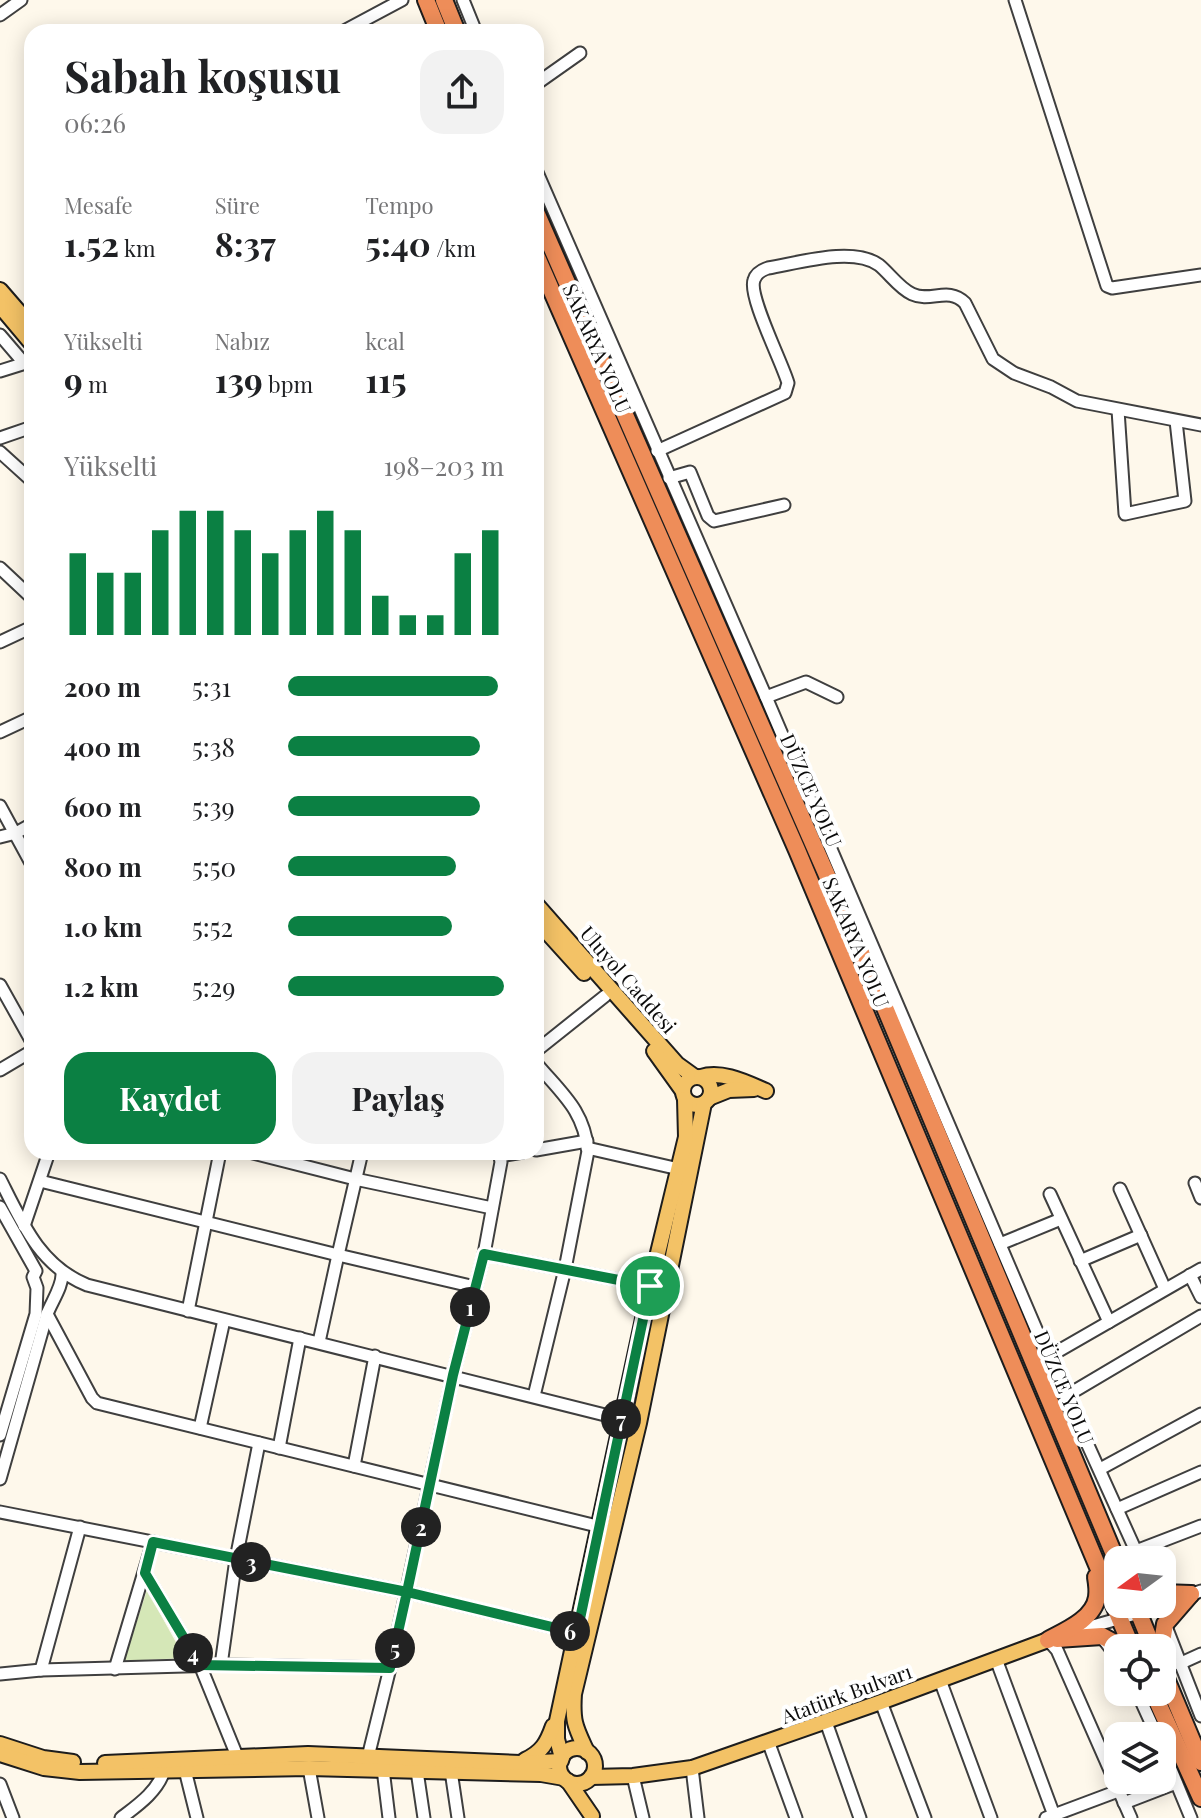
<!DOCTYPE html>
<html lang="tr">
<head>
<meta charset="utf-8">
<style>
  body { margin:0; font-family:"Playfair Display",serif; background:#f2f2f2; color:#202124; height:100vh; display:flex; flex-direction:column; font-size:30px; white-space:nowrap }
  * { box-sizing:border-box; margin:0 }
  p { font-size:26px; color:#757577 }
  .icon { flex:none; width:44px; height:44px; fill:none; stroke:currentColor; stroke-width:2; stroke-linecap:round; stroke-linejoin:round }
  .map { position:relative; flex:1; overflow:hidden }
  .panel { position:absolute; left:24px; top:24px; width:520px; height:1136px; display:flex; flex-direction:column; background:#fff; border-radius:24px; box-shadow:0 4px 20px #0003 }
  .panel>* { flex:none }
  .needle { width:52px; rotate:255deg }
  .buttons { position:absolute; left:1104px; top:1546px; display:grid; gap:16px }
  .buttons a { display:grid; place-items:center; width:72px; height:72px; border-radius:16px; background:#fff; box-shadow:0 4px 20px #0003; font-size:40px }
  .pin { position:absolute; display:grid; place-items:center; width:68px; height:68px; color:#fff; margin:-34px; border:4px solid #fff; border-radius:50%; box-shadow:0 2px 8px #0007 }
  .km { position:absolute; width:40px; height:40px; margin:-20px; border-radius:50%; background:#222; color:#fff; font-size:22px; line-height:40px; text-align:center }
  .round { display:grid; place-items:center; flex:none; width:84px; height:84px; border-radius:24px; background:#f2f2f2 }
  .summary { display:flex; align-items:center; justify-content:space-between; height:136px; padding:0 40px }
  h1 { font-size:44px; font-weight:700; line-height:60px }
  .stats { display:grid; grid-template-columns:repeat(3,1fr); gap:12px; height:136px; padding:8px 40px }
  .stats div { display:grid; align-content:center }
  .stats b { font-size:34px; font-weight:700 }
  .stats small { font-size:22px; font-weight:400 }
  .stats p { font-size:22px }
  .chart { height:224px; padding:16px 40px }
  .chart p { display:flex; justify-content:space-between }
  .chart svg { width:100%; height:144px; margin-top:8px; stroke:#0b8043; stroke-width:6 }
  .action { display:flex; gap:16px; margin-top:auto; padding:16px 40px }
  .action a { flex:1; height:92px; border-radius:24px; background:#0b8043; color:#fff; font-size:32px; font-weight:700; line-height:92px; text-align:center }
  .action a+a { background:#f2f2f2; color:#202124 }
  ul { padding:0 40px; list-style:none; font-size:26px }
  li { display:grid; grid-template-columns:128px 96px 1fr; align-items:center; height:60px }
  li i { height:20px; border-radius:10px; background:#0b8043 }
  .map>svg:first-child { display:block }
  .park { fill:#d5e7b7 }
  .lines { fill:none; stroke-linecap:round; stroke-linejoin:round }
  .minor-casing { stroke:#3f3f3f; stroke-width:15 }
  .major-casing { stroke:#1d1d1d; stroke-width:18 }
  .highway-casing { stroke:#1d1d1d; stroke-width:20 }
  .minor { stroke:#fff; stroke-width:11 }
  .major { stroke:#f3c266; stroke-width:14 }
  .highway { stroke:#ee8d59; stroke-width:16 }
  .route-casing { stroke:#fff; stroke-width:16 }
  .route { stroke:#0b8043; stroke-width:10 }
  .labels { text-anchor:middle; dominant-baseline:central; stroke-width:8; stroke-linejoin:round; paint-order:stroke }
  .street-label { font-size:20px; fill:#0c0c0c; stroke:#fff }
</style>
</head>
<body>
<div class="map">
<svg width="1201" height="1818" viewBox="0 0 1201 1818">
  <rect width="100%" height="100%" fill="#fef8eb"/>
  <polygon class="park" points="147,1590 184,1657 184,1658 124,1661"/>
  <g class="lines">
    <defs>
      <g id="minor">
        <polyline points="463,0 476,32"/>
        <polyline points="1015,0 1107,286 1112,288 1201,275"/>
        <polyline points="0,15 21,0"/>
        <polyline points="342,32 402,0"/>
        <polyline points="536,84 580,53"/>
        <polyline points="536,170 766,697 1048,1357 1140,1560"/>
        <polyline points="0,335 24,363"/>
        <polyline points="0,371 32,361"/>
        <polyline points="1118,410 1125,514 1185,501 1176,421"/>
        <polyline points="0,438 32,427"/>
        <path d="M657,451L785,393L788,383C782,362 748,296 754,280C756,273 762,270 768,268C798,263 853,246 879,265C890,274 899,288 912,294C931,303 948,286 965,303L993,359L1014,373L1051,387L1077,401L1201,425"/>
        <polyline points="0,452 32,481"/>
        <polyline points="669,478 690,472 708,516 714,521 784,505"/>
        <polyline points="0,568 32,598"/>
        <polyline points="0,642 32,627"/>
        <polyline points="766,697 806,682 837,697"/>
        <polyline points="0,732 32,717"/>
        <polyline points="0,806 32,865"/>
        <polyline points="0,837 16,833 32,824"/>
        <polyline points="0,985 32,1042"/>
        <polyline points="536,1051 605,996"/>
        <polyline points="0,1070 32,1051"/>
        <polyline points="587,1148 679,1169"/>
        <polyline points="536,1150 587,1141"/>
        <polyline points="249,1152 355,1179 492,1208"/>
        <polyline points="362,1152 338,1255 475,1287"/>
        <polyline points="500,1156 523,1152"/>
        <path d="M0,1179C22,1223 40,1266 87,1285L621,1419"/>
        <polyline points="40,1181 338,1255 319,1342"/>
        <polyline points="1195,1183 1201,1198"/>
        <polyline points="1120,1189 1165,1289"/>
        <polyline points="1050,1194 1109,1322"/>
        <polyline points="0,1207 36,1271 33,1277 37,1288 36,1314 0,1435"/>
        <polyline points="24,1226 49,1152"/>
        <polyline points="1000,1244 1061,1219"/>
        <polyline points="484,1254 650,1286"/>
        <polyline points="1080,1261 1141,1235"/>
        <polyline points="1190,1275 1201,1297"/>
        <polyline points="188,1311 220,1152"/>
        <polyline points="47,1314 92,1398 97,1403 597,1526"/>
        <polyline points="1048,1357 1201,1269"/>
        <path d="M534,1396L565,1269L588,1151C584,1110 562,1094 536,1063"/>
        <polyline points="1066,1396 1201,1316"/>
        <polyline points="200,1428 224,1320"/>
        <polyline points="279,1448 300,1338"/>
        <polyline points="354,1466 375,1356"/>
        <polyline points="1100,1469 1201,1414"/>
        <path d="M0,1479L47,1314C52,1301 63,1286 62,1273"/>
        <polyline points="1117,1509 1201,1472"/>
        <polyline points="0,1512 407,1592 577,1633"/>
        <polyline points="1136,1551 1201,1526"/>
        <polyline points="145,1573 200,1665 237,1756"/>
        <polyline points="1165,1624 1201,1716"/>
        <polyline points="1072,1632 1139,1613 1201,1591"/>
        <polyline points="1052,1639 1048,1640 1057,1650 1131,1818"/>
        <polyline points="1104,1640 1118,1658"/>
        <polyline points="996,1659 1055,1818"/>
        <polyline points="1179,1664 1201,1654"/>
        <polyline points="221,1665 236,1559 259,1443"/>
        <polyline points="115,1669 153,1542"/>
        <polyline points="41,1670 80,1527"/>
        <polyline points="0,1674 41,1670 221,1665 390,1668"/>
        <polyline points="940,1680 991,1818"/>
        <polyline points="1137,1692 1157,1736"/>
        <polyline points="881,1702 925,1818"/>
        <polyline points="826,1722 860,1818"/>
        <polyline points="768,1741 796,1818"/>
        <polyline points="1162,1748 1191,1818"/>
        <polyline points="368,1757 390,1668 453,1375 484,1254 501,1162 499,1152"/>
        <polyline points="309,1768 318,1818"/>
        <polyline points="692,1768 698,1818"/>
        <polyline points="383,1769 389,1818"/>
        <polyline points="185,1770 197,1818"/>
        <polyline points="417,1771 424,1818"/>
        <polyline points="451,1771 458,1818"/>
        <polyline points="633,1776 643,1818"/>
        <polyline points="0,1784 13,1818"/>
        <polyline points="1124,1803 1176,1783"/>
        <path d="M121,1818C138,1805 157,1792 164,1771"/>
        <polyline points="1046,1818 1118,1791"/>
      </g>
      <g id="major">
        <polyline points="0,290 32,327"/>
        <polyline points="0,306 32,344"/>
        <polyline points="536,904 677,1064 695,1077"/>
        <polyline points="536,920 584,973"/>
        <polyline points="654,1051 682,1090"/>
        <circle cx="697" cy="1091" r="14"/>
        <path d="M701,1077C722,1070 747,1083 766,1091"/>
        <polyline points="709,1098 729,1090 754,1089"/>
        <polyline points="0,1744 43,1758 73,1762"/>
        <circle cx="577" cy="1766" r="18"/>
        <path d="M587,1752C576,1728 572,1723 574,1694L639,1423L704,1103"/>
        <polyline points="0,1754 44,1768 80,1772 309,1768 541,1774 564,1778"/>
        <polyline points="562,1758 557,1739 557,1721 650,1286 686,1137 685,1099"/>
        <path d="M525,1760C542,1752 547,1743 553,1726"/>
        <polyline points="105,1763 308,1754 520,1763 561,1761"/>
        <polyline points="591,1777 633,1776 692,1768 881,1702 1048,1640"/>
        <polyline points="568,1781 592,1816"/>
      </g>
      <g id="highway">
        <polyline points="426,0 439,32"/>
        <polyline points="444,0 457,32"/>
        <polyline points="536,212 883,1003 1118,1564"/>
        <polyline points="536,255 797,850 1132,1648"/>
        <polyline points="1162,1593 1191,1594"/>
        <polyline points="1135,1604 1153,1648"/>
        <polyline points="1057,1639 1102,1636 1124,1648"/>
        <path d="M1048,1640C1065,1631 1094,1619 1097,1597C1098,1591 1097,1583 1096,1577"/>
        <polyline points="1161,1648 1165,1624 1191,1594"/>
        <polyline points="1162,1669 1201,1762"/>
        <polyline points="1153,1692 1201,1798"/>
      </g>
    </defs>
    <use href="#minor" class="minor-casing"/>
    <use href="#major" class="major-casing"/>
    <use href="#highway" class="highway-casing"/>
    <use href="#minor" class="minor"/>
    <use href="#major" class="major"/>
    <use href="#highway" class="highway"/>
  </g>
  <g class="lines">
    <defs>
      <polyline id="route" points="650,1286 484,1254 453,1375 407,1592 153,1542 145,1573 200,1665 390,1668 407,1592 577,1633 650,1286"/>
    </defs>
    <use href="#route" class="route-casing"/>
    <use href="#route" class="route"/>
  </g>
  <g class="labels">
    <g class="street-label">
      <text transform="translate(598 348) rotate(66)">SAKARYA YOLU</text>
      <text transform="translate(812 790) rotate(66)">DÜZCE YOLU</text>
      <text transform="translate(857 942) rotate(67)">SAKARYA YOLU</text>
      <text transform="translate(629 979) rotate(49)">Uluyol Caddesi</text>
      <text transform="translate(1065 1387) rotate(67)">DÜZCE YOLU</text>
      <text transform="translate(846 1693) rotate(-20)">Atatürk Bulvarı</text>
    </g>
  </g>
</svg>
<div class="buttons">
<a><svg class="needle" viewBox="-14 -14 28 28"><path d="M0-13l5 13h-10z" fill="#e53935"/><path d="M0 13l5-13h-10z" fill="#757577"/></svg></a>
<a><svg class="icon" aria-label="locate" viewBox="0 0 24 24"><circle cx="12" cy="12" r="6"/><path d="M12 2v4M12 18v4M2 12h4M18 12h4"/></svg></a>
<a><svg class="icon" aria-label="layers" viewBox="0 0 24 24"><path d="M12 4l9 5-9 5-9-5zM3 14l9 5 9-5"/></svg></a>
</div>
<div class="pin" style="left:650px;top:1286px;background:#1e9e55"><svg class="icon" aria-label="arrive" viewBox="0 0 24 24"><path d="M6 21V4h12l-3 4 3 4H6"/></svg></div>
<b class="km" style="left:470px;top:1307px">1</b>
<b class="km" style="left:421px;top:1527px">2</b>
<b class="km" style="left:251px;top:1562px">3</b>
<b class="km" style="left:193px;top:1653px">4</b>
<b class="km" style="left:395px;top:1648px">5</b>
<b class="km" style="left:570px;top:1631px">6</b>
<b class="km" style="left:621px;top:1419px">7</b>
<section class="panel">
<div class="summary"><div><h1>Sabah koşusu</h1><p>06:26</p></div><a class="round"><svg class="icon" aria-label="share" viewBox="0 0 24 24"><path d="M12 15V3M7 8l5-5 5 5M5 13v7h14v-7"/></svg></a></div>
<div class="stats">
<div><p>Mesafe</p><b>1.52<small> km</small></b></div>
<div><p>Süre</p><b>8:37</b></div>
<div><p>Tempo</p><b>5:40<small> /km</small></b></div>
</div>
<div class="stats">
<div><p>Yükselti</p><b>9<small> m</small></b></div>
<div><p>Nabız</p><b>139<small> bpm</small></b></div>
<div><p>kcal</p><b>115</b></div>
</div>
<div class="chart"><p><span>Yükselti</span>198–203 m</p>
<svg viewBox="0 0 160 44" preserveAspectRatio="none"><path d="M5 44V19M15 44V25M25 44V25M35 44V12M45 44V6M55 44V6M65 44V12M75 44V19M85 44V12M95 44V6M105 44V12M115 44V32M125 44V38M135 44V38M145 44V19M155 44V12"/></svg>
</div>
<ul>
<li><b>200 m</b>5:31<i style="width:97%"></i></li>
<li><b>400 m</b>5:38<i style="width:89%"></i></li>
<li><b>600 m</b>5:39<i style="width:89%"></i></li>
<li><b>800 m</b>5:50<i style="width:78%"></i></li>
<li><b>1.0 km</b>5:52<i style="width:76%"></i></li>
<li><b>1.2 km</b>5:29<i style="width:100%"></i></li>
</ul>
<div class="action"><a>Kaydet</a><a>Paylaş</a></div>
</section>
</div>
</body>
</html>
